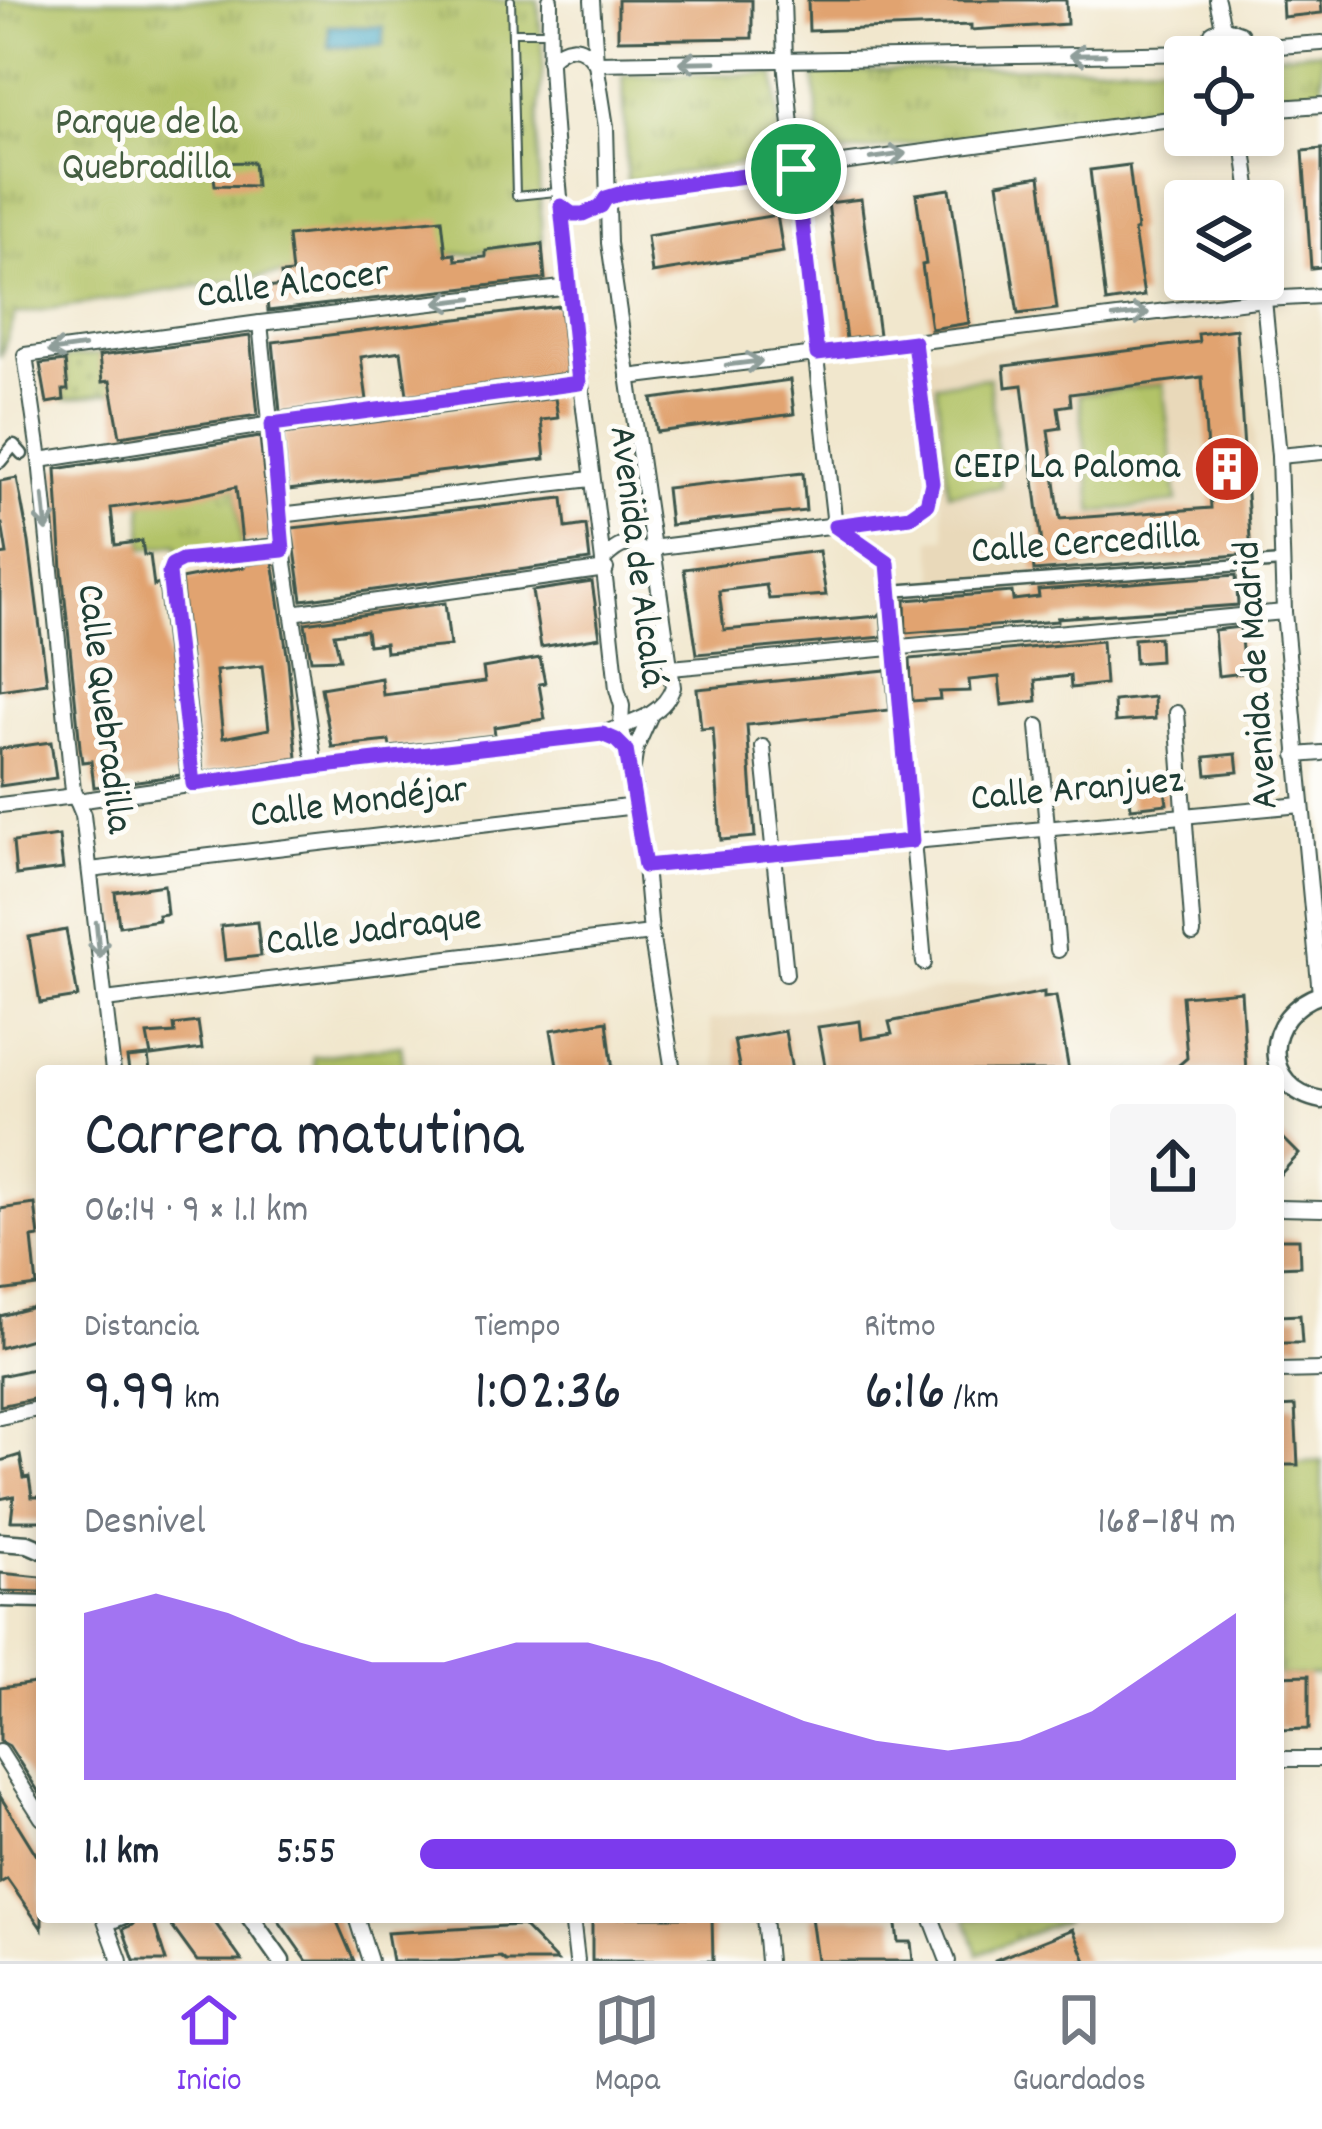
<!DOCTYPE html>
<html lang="es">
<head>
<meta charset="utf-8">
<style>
  body { margin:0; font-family:Dekko,sans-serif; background:#f6f6f7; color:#1f2937; height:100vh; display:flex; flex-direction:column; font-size:45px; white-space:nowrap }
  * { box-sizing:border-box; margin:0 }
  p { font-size:39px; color:#747a83 }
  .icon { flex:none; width:66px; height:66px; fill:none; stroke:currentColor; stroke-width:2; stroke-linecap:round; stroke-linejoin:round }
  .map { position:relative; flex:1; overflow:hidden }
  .side { position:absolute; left:36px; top:1065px; width:1248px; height:858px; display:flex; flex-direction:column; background:#fff; border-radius:12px; box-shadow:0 6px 18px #0003 }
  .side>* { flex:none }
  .fabs { position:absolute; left:1164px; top:36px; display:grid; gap:24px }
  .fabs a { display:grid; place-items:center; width:120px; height:120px; border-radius:12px; background:#fff; box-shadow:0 6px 18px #0003; font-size:60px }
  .pin { position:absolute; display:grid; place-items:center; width:102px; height:102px; color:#fff; margin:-51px; border:6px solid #fff; border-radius:50%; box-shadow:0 3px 12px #0007 }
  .round { display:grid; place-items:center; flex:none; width:126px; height:126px; border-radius:12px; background:#f6f6f7 }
  .headline { display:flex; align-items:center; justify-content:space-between; height:204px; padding:0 48px }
  h1 { font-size:66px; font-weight:600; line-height:90px }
  .metrics { display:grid; grid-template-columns:repeat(3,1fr); gap:18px; height:204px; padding:12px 48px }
  .metrics div { display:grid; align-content:center }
  .metrics b { font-size:60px; font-weight:600 }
  .metrics small { font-size:33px; font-weight:400 }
  .metrics p { font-size:33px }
  .chart { height:336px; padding:24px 48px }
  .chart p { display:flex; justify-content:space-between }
  .chart svg { width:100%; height:216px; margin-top:12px; fill:#7c3aed; opacity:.7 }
  ul { padding:0 48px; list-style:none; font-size:39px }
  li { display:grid; grid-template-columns:192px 144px 1fr; align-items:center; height:90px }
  li i { height:30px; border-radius:15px; background:#7c3aed }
  .dock { display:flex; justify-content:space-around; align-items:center; height:168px; border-top:3px solid #e0e1e3; background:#fff; font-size:33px; color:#747a83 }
  .dock a { display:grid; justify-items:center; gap:6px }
  .dock .active { color:#7c3aed }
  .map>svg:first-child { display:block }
  .built { fill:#e9d9ba }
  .grass { fill:#b2c367; stroke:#68804e; stroke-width:3 }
  .park { fill:url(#park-tufts); stroke:#68804e; stroke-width:3 }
  .garden { fill:url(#garden-dots); stroke:#68804e; stroke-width:3 }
  .water { fill:#46a8c5; stroke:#32727c; stroke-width:3 }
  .building { fill:#e1a36f; fill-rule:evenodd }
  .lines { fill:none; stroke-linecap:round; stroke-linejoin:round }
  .service-casing { stroke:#3e564b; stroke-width:10 }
  .pedestrian-casing { stroke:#3e564b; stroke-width:15 }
  .minor-casing { stroke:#3e564b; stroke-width:18 }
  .tertiary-casing { stroke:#3e564b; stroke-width:21 }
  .service { stroke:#fff; stroke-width:6 }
  .pedestrian { stroke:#fff; stroke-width:10 }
  .minor { stroke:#fff; stroke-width:14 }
  .tertiary { stroke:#fff; stroke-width:16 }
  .oneway { stroke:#8f9e9a }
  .route-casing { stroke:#fff; stroke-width:24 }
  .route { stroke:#7c3aed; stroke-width:15 }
  .labels { text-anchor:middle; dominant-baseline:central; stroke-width:10; stroke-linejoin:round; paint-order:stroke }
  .park-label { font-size:39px; fill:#445e41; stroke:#fdfcf7 }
  .street-label { font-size:39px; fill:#1f3d34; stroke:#fdfcf7 }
  .poi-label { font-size:39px; fill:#1f3d34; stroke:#fdfcf7; text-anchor:end }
</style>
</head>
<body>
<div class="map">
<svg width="1322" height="1961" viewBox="0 0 1322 1961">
  <defs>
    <pattern id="park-tufts" width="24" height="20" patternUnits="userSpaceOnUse" patternTransform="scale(3)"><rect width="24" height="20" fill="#b2c367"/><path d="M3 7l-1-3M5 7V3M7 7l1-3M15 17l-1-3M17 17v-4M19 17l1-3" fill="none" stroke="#90a056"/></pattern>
    <pattern id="garden-dots" width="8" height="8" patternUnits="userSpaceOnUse" patternTransform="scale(3)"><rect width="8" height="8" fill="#b2c367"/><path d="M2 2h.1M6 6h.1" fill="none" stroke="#90a056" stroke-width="1.8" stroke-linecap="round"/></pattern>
  </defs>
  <rect width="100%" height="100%" fill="#fdfcf7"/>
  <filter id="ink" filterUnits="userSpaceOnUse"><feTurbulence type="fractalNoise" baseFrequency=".00833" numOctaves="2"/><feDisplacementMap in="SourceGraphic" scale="24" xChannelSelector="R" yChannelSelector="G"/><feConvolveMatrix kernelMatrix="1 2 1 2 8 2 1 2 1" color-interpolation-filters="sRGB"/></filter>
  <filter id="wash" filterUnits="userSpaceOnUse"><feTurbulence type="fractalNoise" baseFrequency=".004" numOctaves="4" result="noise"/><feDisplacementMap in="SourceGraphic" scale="48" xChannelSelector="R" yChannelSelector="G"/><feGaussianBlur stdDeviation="2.7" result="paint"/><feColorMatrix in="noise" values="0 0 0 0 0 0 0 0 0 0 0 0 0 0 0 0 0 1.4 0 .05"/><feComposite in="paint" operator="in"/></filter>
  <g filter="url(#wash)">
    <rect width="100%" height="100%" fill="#f1e7cd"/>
    <g class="built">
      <polygon points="1246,317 1263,561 937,584 931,540 946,538 925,356"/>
      <polygon points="1056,975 1074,1071 718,1071 709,1020"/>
    </g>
    <g class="grass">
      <polygon points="989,378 1001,487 949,493 936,384"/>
      <polygon points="1163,384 1177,502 1093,512 1079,395"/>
      <polygon points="401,1045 404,1071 315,1071 313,1057"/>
    </g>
    <g class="park">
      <polygon points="0,0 538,0 543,63 537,131 542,244 243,279 16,314 0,358"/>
      <polygon points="1322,51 1322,99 1267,102 1261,56"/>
      <polygon points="1185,63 1185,107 821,156 814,73"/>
      <polygon points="775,74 782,157 627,181 623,75"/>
      <polygon points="236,487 242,550 181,556 177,544 143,549 142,503"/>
      <polygon points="1322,1461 1322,1675 1278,1676 1278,1464"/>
      <polygon points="970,1917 1064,1917 1065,1920 978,1954 966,1919"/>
    </g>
    <polygon class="garden" points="99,354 103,382 182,373 159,385 64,400 63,390 68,389 65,358"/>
    <polygon class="water" points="329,26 383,27 383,45 329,47"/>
    <g id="blocks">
      <g class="building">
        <polygon points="618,0 752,0 752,38 618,40"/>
        <polygon points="808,0 1066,0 1067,24 971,30 971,25 809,31"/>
        <polygon points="1282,0 1321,0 1322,13 1283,17"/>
        <polygon points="1322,149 1322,267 1311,268 1303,151"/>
        <polygon points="254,162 256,186 215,185 212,163"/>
        <polygon points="1129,165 1137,230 1134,231 1144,296 1106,302 1090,170"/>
        <polygon points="1040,176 1057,309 1018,314 998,183"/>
        <polygon points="950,189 969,323 931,329 922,265 926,264 916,194"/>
        <polygon points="861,199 879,335 846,339 828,203"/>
        <polygon points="777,215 783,252 652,273 647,236"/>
        <polygon points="442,219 446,255 455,254 456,260 486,257 486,251 542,244 545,279 268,311 266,288 283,286 281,274 292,273 288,236"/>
        <polygon points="560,306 567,373 407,395 401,351 361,357 367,400 280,412 273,342"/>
        <path d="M1236,329L1251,554L1034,571L1032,545L1042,544L1022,385L1006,387L1004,366L1199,342L1198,334ZM1202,377L1211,508L1060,519L1048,430L1061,428L1058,407L1071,405L1070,394Z"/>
        <polygon points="250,336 258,415 120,436 110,381 102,382 99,356"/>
        <polygon points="65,361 68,390 63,390 64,400 47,403 40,364"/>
        <polygon points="790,380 794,414 657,432 652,399"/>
        <polygon points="555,398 558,418 541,420 545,459 288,490 283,434"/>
        <polygon points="260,437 271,539 242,542 236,487 191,497 111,508 115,545 142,541 144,555 150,555 154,586 159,584 181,775 94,787 91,761 82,762 80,747 62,570 56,469"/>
        <polygon points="803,473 806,511 670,525 666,488"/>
        <polygon points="17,478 29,542 47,683 0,690 0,555 7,554 2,524 0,524 0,481"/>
        <polygon points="563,498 566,528 586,525 590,560 302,600 292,528"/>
        <polygon points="819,551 826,595 769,599 766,585 719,591 724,630 878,616 881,613 883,637 697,654 684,569"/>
        <path d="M273,561L288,661L297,758L203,772L181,579L244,567V565ZM262,666L269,729L223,738L216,671Z"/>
        <polygon points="1236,575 1238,605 1057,618 1057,621 906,633 905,600 1012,592 1013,600 1039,597 1038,590"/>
        <polygon points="592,582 600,637 541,647 532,591"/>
        <polygon points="445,603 450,646 386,652 385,643 368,645 366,630 334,634 340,659 311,660 305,623"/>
        <polygon points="1240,627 1244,673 1218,676 1214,630"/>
        <polygon points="1159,637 1160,661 1135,663 1134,639"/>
        <polygon points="1102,641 1105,684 1071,688 1070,676 1035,680 1037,701 1002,705 999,677 969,680 970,691 939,692 940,699 912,701 910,659"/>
        <polygon points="540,658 545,683 539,684 545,719 494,727 495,735 390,747 389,741 332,747 321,688 381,678 383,695 485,682 483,668"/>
        <polygon points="886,670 890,710 747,725 755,837 721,840 713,728 701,729 697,689"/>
        <polygon points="1154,697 1155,719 1115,722 1114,701"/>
        <polygon points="51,742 56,778 0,786 0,749"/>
        <polygon points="1236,754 1238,772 1207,775 1205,757"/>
        <polygon points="1164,783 1167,804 1131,808 1129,787"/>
        <polygon points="59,836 63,869 16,875 13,842"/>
        <polygon points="164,885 167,914 158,915 159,920 119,926 115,892"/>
        <polygon points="257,922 261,956 225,960 221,926"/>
        <polygon points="66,930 78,997 40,1003 29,937"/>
        <polygon points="1241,991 1246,1071 1172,1071 1187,1058 1182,996"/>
        <polygon points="1044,992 1044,998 1056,996 1069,1071 826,1071 818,1027 860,1021 862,1039 892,1034 889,1022"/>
        <polygon points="607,1021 613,1071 558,1071 551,1030"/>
        <polygon points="198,1022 202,1049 151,1056 147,1035 175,1033 174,1025"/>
        <polygon points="785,1031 792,1071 740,1071 734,1040"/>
        <polygon points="148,1056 150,1071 129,1071 127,1058"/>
        <polygon points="1278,1133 1299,1154 1278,1177"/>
        <polygon points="35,1204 39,1237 32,1238 37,1286 0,1291 0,1209"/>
        <polygon points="1278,1239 1299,1239 1300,1266 1278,1267"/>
        <polygon points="38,1306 42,1336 0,1348 0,1316"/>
        <polygon points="1300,1315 1302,1343 1278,1343 1278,1316"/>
        <polygon points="42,1367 42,1397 0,1406 0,1376"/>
        <polygon points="1295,1406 1298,1465 1278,1465 1278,1407"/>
        <polygon points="20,1455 24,1478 29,1477 32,1497 42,1497 42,1521 11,1521 14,1496 0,1499 0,1461"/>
        <polygon points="0,1573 42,1577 42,1592 0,1591"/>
        <polygon points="1309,1675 1309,1729 1278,1730 1278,1676"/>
        <polygon points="42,1682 42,1797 9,1746 0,1741 0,1688"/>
        <polygon points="0,1796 42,1864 42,1929 7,1879 0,1883"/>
        <polygon points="139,1917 152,1917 166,1961 134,1961 123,1929 132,1925"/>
        <polygon points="165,1917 211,1917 242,1961 197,1961"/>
        <polygon points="276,1917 335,1917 354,1961 307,1961"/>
        <polygon points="628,1917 712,1917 713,1961 592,1961 592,1920"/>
        <polygon points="811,1917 895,1917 898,1942 911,1942 913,1961 817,1961"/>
        <polygon points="522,1925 557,1961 506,1961 501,1957 453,1961 392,1961 387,1933"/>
        <polygon points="1073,1929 1086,1961 995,1961 995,1960"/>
      </g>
    </g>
  </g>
  <g filter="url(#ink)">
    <use href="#blocks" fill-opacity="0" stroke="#3e564b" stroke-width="3"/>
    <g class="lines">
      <defs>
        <g id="service">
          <polyline points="511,0 516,196 556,192"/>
          <polyline points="512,32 546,32"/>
        </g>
        <g id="pedestrian">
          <polyline points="0,462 14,445 22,454"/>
          <polyline points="891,591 1282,562"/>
          <polyline points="0,1601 42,1602"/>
          <polyline points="108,1925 127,1917"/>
        </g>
        <g id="minor">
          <path d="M550,0C550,21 549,43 550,64C561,274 597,481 617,689L622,706L621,726L632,772L645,866L651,933L673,1071"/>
          <path d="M592,0L596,63L606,127L609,243L673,687C663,717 629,723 602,734"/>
          <polyline points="783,0 785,60 795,169 835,526"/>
          <polyline points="1217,0 1223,27"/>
          <polyline points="1223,27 1240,33 1252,52"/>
          <polyline points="1251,48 1322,43"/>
          <polyline points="1205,57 1212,33 1223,27"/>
          <path d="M549,60C564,45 580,41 594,61"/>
          <polyline points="596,63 1204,53"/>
          <polyline points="1263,109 1322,105"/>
          <polyline points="1242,135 1251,201"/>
          <polyline points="561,206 571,214 583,214 601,206 606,198 626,192 1185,117"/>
          <polyline points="1262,279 1279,456 1284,612 1320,994"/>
          <polyline points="260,323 283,549 315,767"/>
          <polyline points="628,377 1264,299 1322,296"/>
          <polyline points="1279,456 1322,452"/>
          <polyline points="40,460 272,424 579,383"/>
          <polyline points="280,515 591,479"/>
          <polyline points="835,526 888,563 924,963"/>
          <polyline points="651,548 910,516 927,504 932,483 914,342"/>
          <path d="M604,559C625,538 633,541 653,560"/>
          <polyline points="292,613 606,569"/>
          <polyline points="671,668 1284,612"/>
          <polyline points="1177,713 1193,934"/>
          <polyline points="1038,726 1058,950"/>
          <polyline points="763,747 786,974"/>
          <polyline points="1296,755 1322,753"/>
          <polyline points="633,767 636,748 651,714"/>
          <polyline points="193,784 169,573 173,565 182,560 283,549"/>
          <polyline points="77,801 315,767 602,734 607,736"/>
          <polyline points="0,805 75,796"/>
          <polyline points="645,866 1301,805"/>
          <polyline points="90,870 636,806"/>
          <polyline points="105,1000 651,933"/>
          <polyline points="113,1071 83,815 73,791 40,460 25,355 260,323 570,287"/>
          <polyline points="1278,1208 1322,1209"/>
          <polyline points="1278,1371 1322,1370"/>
          <polyline points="0,1417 42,1408"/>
          <polyline points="0,1752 42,1818"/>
          <polyline points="1278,1759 1322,1759"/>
          <polyline points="104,1917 120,1961"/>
          <polyline points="356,1917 370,1961"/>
          <polyline points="572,1917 577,1961"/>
          <polyline points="764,1917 768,1961"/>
          <polyline points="931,1917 948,1961"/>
        </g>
        <g id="tertiary">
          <path d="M1322,994C1261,1014 1259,1089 1322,1100"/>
          <polyline points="0,1542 28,1544 42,1550"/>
          <polyline points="250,1917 281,1961"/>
        </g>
      </defs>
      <use href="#service" class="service-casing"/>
      <use href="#pedestrian" class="pedestrian-casing"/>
      <use href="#minor" class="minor-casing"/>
      <use href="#tertiary" class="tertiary-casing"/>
      <use href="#service" class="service"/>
      <use href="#pedestrian" class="pedestrian"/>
      <use href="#minor" class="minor"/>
      <use href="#tertiary" class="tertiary"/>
    </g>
    <defs><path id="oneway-shaft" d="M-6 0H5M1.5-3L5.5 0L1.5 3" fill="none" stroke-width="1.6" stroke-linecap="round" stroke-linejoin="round" transform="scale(3)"/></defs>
    <g class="oneway">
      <use href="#oneway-shaft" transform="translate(1087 55) rotate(179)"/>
      <use href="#oneway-shaft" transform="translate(697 62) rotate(179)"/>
      <use href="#oneway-shaft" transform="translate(888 156) rotate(-8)"/>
      <use href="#oneway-shaft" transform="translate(453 301) rotate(173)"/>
      <use href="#oneway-shaft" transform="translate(1131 315) rotate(-7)"/>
      <use href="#oneway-shaft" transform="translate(66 349) rotate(172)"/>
      <use href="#oneway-shaft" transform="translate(744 363) rotate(-7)"/>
      <use href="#oneway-shaft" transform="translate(45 513) rotate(84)"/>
      <use href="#oneway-shaft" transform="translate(98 940) rotate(84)"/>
    </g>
  </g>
  <g class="lines" filter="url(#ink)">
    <defs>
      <polygon id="route" points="796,169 817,354 914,342 932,483 927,504 910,516 835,526 888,563 912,841 645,866 626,750 616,740 602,734 315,767 193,784 169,573 172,565 182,560 283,550 272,424 579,383 561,206 572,214 583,214 601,206 606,198 626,192"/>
    </defs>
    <use href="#route" class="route-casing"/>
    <use href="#route" class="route"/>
  </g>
  <defs>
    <symbol id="building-disc" viewBox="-11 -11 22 22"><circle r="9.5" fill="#c8321e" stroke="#fdfcf7"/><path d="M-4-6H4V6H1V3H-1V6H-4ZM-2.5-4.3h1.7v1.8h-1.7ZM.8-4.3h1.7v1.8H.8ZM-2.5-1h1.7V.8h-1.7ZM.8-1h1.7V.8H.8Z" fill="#fff"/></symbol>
  </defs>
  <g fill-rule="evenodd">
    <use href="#building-disc" x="1189" y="431" width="76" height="76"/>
  </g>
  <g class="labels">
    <g class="park-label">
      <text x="146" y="125">Parque de la<tspan x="146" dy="45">Quebradilla</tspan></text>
    </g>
    <g class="street-label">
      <text transform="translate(293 287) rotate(-7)">Calle Alcocer</text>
      <text transform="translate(1085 546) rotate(-4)">Calle Cercedilla</text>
      <text transform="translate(635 557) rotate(83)">Avenida de Alcalá</text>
      <text transform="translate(1259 675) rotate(-94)">Avenida de Madrid</text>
      <text transform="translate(102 709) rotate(83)">Calle Quebradilla</text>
      <text transform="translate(1077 792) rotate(-5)">Calle Aranjuez</text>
      <text transform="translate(359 805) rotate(-7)">Calle Mondéjar</text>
      <text transform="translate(374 933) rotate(-7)">Calle Jadraque</text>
    </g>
    <g class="poi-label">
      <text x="1180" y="469">CEIP La Paloma</text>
    </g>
  </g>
</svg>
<div class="fabs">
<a><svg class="icon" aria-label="locate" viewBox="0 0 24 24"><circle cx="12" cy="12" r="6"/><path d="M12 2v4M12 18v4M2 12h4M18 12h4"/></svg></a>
<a><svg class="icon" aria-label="layers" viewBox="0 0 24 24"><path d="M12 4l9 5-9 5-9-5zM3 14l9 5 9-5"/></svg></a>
</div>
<div class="pin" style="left:796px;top:169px;background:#1e9e55"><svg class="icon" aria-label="arrive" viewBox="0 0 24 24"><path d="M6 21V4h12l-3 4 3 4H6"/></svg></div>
<section class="side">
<div class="headline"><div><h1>Carrera matutina</h1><p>06:14 · 9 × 1.1 km</p></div><a class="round"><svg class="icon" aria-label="share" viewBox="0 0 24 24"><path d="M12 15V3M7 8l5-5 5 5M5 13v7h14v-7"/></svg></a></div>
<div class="metrics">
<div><p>Distancia</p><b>9.99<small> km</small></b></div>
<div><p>Tiempo</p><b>1:02:36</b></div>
<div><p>Ritmo</p><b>6:16<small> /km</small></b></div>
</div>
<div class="chart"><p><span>Desnivel</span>168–184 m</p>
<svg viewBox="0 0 160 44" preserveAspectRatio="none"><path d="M0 44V10L10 6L20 10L30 16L40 20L50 20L60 16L70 16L80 20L90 26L100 32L110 36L120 38L130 36L140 30L150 20L160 10V44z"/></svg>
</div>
<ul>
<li><b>1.1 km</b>5:55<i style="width:100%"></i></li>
</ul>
</section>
</div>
<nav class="dock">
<a class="active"><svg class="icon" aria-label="home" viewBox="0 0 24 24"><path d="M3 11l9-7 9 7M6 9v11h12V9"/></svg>Inicio</a>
<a><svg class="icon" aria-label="map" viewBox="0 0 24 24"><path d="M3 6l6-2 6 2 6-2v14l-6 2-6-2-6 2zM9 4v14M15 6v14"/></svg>Mapa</a>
<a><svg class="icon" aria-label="saved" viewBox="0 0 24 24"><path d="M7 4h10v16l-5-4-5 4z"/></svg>Guardados</a>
</nav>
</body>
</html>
